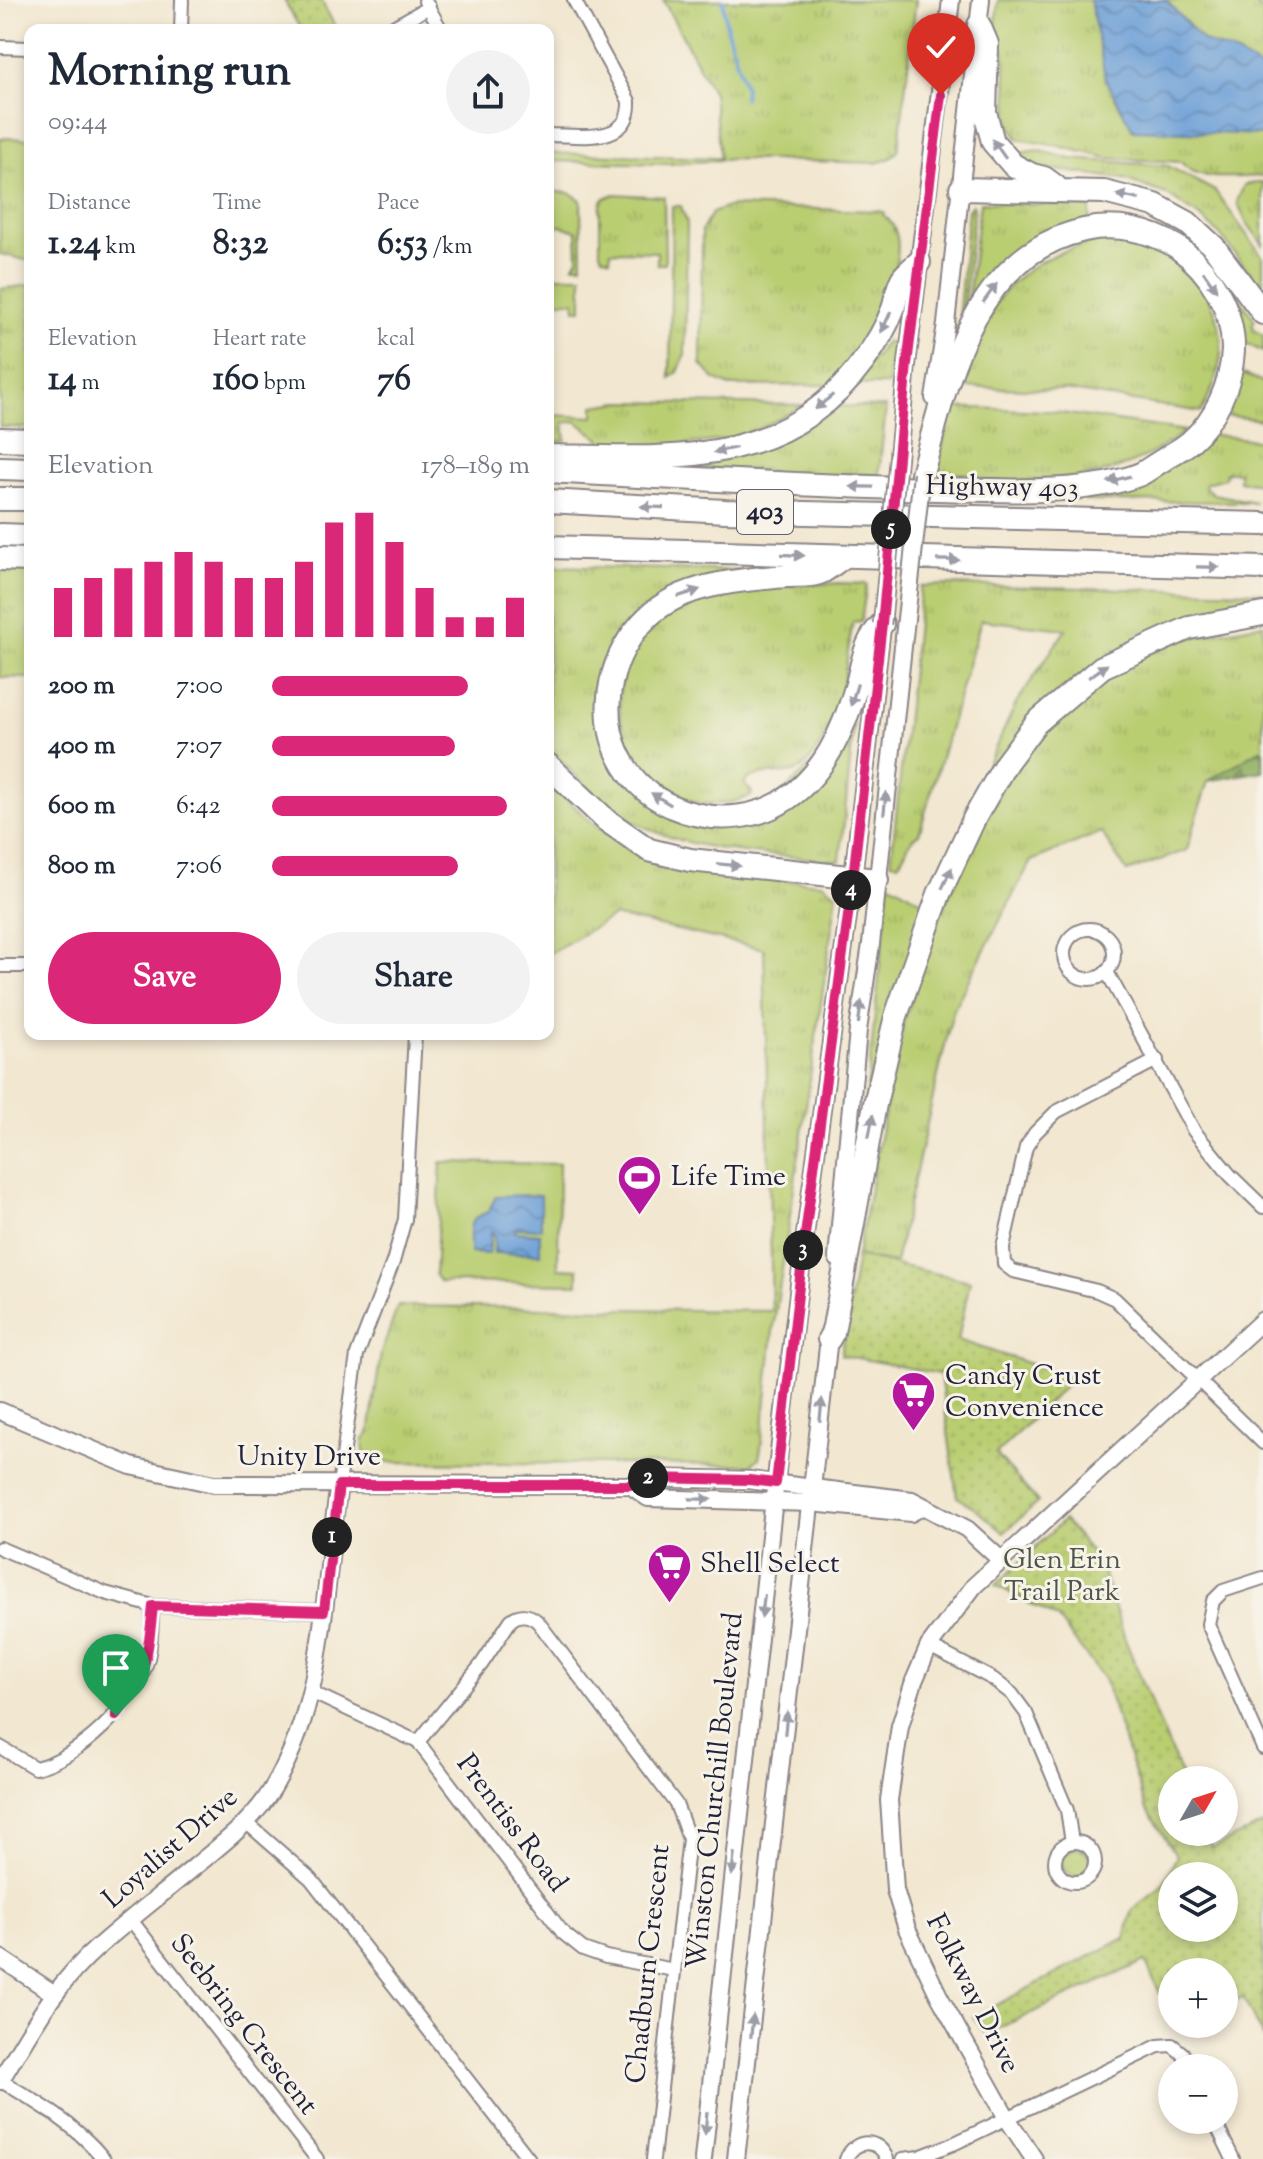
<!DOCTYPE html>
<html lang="en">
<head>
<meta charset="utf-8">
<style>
  body { margin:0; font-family:"Sorts Mill Goudy",serif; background:#f2f2f3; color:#1f2937; height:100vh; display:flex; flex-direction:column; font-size:30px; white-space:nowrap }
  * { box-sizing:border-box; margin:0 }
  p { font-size:26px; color:#747a83 }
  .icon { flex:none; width:44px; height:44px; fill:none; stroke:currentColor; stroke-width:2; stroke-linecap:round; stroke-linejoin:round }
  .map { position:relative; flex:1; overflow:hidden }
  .panel { position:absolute; left:24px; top:24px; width:530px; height:1016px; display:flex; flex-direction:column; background:#fff; border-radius:16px; box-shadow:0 4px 12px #0003 }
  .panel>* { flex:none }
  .needle { width:52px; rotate:51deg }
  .buttons { position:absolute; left:1158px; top:1766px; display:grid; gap:16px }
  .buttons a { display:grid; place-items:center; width:80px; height:80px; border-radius:50%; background:#fff; box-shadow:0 4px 12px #0003; font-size:40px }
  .pin { position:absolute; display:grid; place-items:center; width:68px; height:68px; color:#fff; margin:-82px -34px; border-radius:50% 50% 50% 0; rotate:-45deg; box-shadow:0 0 8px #0007 }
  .pin .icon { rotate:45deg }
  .km { position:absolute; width:40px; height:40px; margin:-20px; border-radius:50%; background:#222; color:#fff; font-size:22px; line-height:40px; text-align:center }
  .round { display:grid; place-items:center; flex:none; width:84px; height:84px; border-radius:42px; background:#f2f2f3 }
  .head { display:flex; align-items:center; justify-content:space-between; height:136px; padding:0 24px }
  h1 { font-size:44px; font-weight:700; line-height:60px }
  .metrics { display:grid; grid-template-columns:repeat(3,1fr); gap:12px; height:136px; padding:8px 24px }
  .metrics div { display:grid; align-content:center }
  .metrics b { font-size:34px; font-weight:700 }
  .metrics small { font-size:22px; font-weight:400 }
  .metrics p { font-size:22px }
  .chart { height:224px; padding:16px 24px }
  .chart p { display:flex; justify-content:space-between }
  .chart svg { width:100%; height:144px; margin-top:8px; stroke:#db2777; stroke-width:6 }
  .action { display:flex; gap:16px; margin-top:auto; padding:16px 24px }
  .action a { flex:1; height:92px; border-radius:48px; background:#db2777; color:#fff; font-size:32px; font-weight:700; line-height:92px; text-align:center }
  .action a+a { background:#f2f2f3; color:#1f2937 }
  ul { padding:0 24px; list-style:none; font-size:26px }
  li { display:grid; grid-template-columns:128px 96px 1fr; align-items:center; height:60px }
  li i { height:20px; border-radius:10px; background:#db2777 }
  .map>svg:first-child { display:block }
  .grass { fill:url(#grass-tufts); stroke:#6e7856; stroke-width:2 }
  .forest { fill:url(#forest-firs); stroke:#5a694f; stroke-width:2 }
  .park { fill:url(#park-dots); stroke:#6e7856; stroke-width:2; fill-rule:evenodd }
  .pitch { fill:#b9cd71; stroke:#6e7856; stroke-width:2 }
  .water { fill:url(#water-waves); stroke:#476089; stroke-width:2 }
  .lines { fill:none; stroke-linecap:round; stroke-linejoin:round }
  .stream { stroke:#6c9fd7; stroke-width:4 }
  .street-casing { stroke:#8a8486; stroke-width:16 }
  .secondary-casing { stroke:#8a8486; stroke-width:20 }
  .highway-casing { stroke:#8a8486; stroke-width:26 }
  .street { stroke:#fff; stroke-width:12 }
  .secondary { stroke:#fff; stroke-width:16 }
  .highway { stroke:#fff; stroke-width:22 }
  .secondary-bridge-casing { stroke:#8a8486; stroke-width:20; stroke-linecap:butt }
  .secondary-bridge { stroke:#fff; stroke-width:16 }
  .oneway { fill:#9c9ca7 }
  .route-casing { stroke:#fff; stroke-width:16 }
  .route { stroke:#db2777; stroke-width:10 }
  .labels { text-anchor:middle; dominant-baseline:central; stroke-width:6; stroke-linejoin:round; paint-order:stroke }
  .shield { fill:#f7f3e8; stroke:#62616f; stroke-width:2 }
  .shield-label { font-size:26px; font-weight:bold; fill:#22223b }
  .street-label { font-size:28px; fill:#22223b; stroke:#f7f3e8 }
  .poi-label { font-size:28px; fill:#22223b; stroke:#f7f3e8; text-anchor:start }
  .park-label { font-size:28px; fill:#4f554b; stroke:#f7f3e8 }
</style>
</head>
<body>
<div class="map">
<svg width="1263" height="2159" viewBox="0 0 1263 2159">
  <defs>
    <pattern id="grass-tufts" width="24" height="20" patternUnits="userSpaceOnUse" patternTransform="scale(2)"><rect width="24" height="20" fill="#b9cd71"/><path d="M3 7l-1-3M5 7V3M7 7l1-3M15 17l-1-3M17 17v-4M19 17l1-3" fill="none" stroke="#9fb063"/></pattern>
    <pattern id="forest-firs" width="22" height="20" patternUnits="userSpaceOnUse" patternTransform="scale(2)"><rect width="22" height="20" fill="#92b063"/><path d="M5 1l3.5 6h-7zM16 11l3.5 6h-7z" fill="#778f53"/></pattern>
    <pattern id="park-dots" width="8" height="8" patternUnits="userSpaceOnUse" patternTransform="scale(2)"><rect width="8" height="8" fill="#b9cd71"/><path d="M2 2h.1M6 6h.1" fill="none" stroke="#9fb063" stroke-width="1.8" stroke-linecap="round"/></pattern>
    <pattern id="water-waves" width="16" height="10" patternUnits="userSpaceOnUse" patternTransform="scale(2)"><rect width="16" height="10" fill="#6c9fd7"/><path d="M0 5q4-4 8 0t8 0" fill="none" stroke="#5881b0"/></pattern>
  </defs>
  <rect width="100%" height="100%" fill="#f7f3e8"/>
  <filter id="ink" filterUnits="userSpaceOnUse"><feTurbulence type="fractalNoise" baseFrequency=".0125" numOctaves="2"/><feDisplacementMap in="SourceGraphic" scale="16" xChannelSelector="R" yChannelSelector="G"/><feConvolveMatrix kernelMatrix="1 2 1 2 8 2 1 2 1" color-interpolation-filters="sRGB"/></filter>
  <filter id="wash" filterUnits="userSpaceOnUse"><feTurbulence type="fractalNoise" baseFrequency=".006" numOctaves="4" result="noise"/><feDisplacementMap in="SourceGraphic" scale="32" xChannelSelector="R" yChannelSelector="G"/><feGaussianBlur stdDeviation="1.8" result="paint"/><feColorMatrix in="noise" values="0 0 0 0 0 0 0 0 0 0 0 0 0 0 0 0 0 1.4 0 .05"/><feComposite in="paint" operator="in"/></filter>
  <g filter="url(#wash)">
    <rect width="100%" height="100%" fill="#f2e7d0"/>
    <g class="grass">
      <polygon points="663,0 916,0 898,151 889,159 876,163 735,159 668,164 548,161 548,153 720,158 713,93"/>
      <path d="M998,0H1249L1263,11V176C1239,176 1198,184 1181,162L1107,158L1059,146L1018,139L1010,124L1004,50L994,46Z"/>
      <polygon points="0,138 30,139 30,261 0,254"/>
      <polygon points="1037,150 1071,159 1168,166 1215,191 1263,257 1263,290 1220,235 1203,219 1166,194 1124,179 1033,167 1015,154"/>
      <polygon points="1263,182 1263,245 1245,220 1237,202 1244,185"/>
      <polygon points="548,191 570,193 581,200 582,265 574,265 578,258 577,231 561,226 548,227"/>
      <polygon points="614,194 664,197 665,264 657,264 657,252 611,251 610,259 602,256 600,252 600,208 603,199"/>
      <polygon points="980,202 1090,207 1090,218 974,303 968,300"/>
      <polygon points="972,205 974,210 963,311 959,311 968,210"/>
      <polygon points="672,206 681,206 687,223 685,355 678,372 670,378"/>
      <path d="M730,206L876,211L884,212L883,215C915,237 887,292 876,320L880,323L876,331L829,385L730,386L714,379L701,364L702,230L712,213Z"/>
      <path d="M1115,239C1169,244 1217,284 1221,341C1223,366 1213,390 1201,412L1065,390L957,387C985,299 1020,251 1115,239Z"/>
      <polygon points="548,276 582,276 582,309 575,309 574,301 548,301"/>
      <polygon points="1226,280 1255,320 1252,324 1255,330 1263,335 1263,352 1239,340 1221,283"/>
      <polygon points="30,285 30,428 0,427 0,289"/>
      <polygon points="886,342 891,344 888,385 853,385"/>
      <polygon points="1238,372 1263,382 1263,420 1221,415"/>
      <path d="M620,402L803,405C782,417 760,431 736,437C692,447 646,445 601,447L600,439L576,421L564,423L566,440L548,443V415L594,417V406Z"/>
      <polygon points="831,406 886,407 879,475 848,474 848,477 771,475 769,470 642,469 683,464"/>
      <path d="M951,407L1048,411L1185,431C1112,488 1054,480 967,481V478L936,476Z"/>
      <polygon points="1207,434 1263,441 1263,484 1239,481 1239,472 1226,472 1225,478 1206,483 1205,487 1213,494 1255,502 1085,501 1086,494"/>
      <path d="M548,566L749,571L692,582L602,687L645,795L755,819L854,724L840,861C767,853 684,855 621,814C594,796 571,770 548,748Z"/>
      <polygon points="0,568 30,571 30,678 0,677"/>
      <path d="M839,583L867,584L861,621L853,622C848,646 846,672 841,696C836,715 815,764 797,771C780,777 755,768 744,784L752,792L751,796C639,841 562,676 675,608C708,588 799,585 839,583Z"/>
      <path d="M949,585L1263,592V609L1110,655L969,813L966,810L1017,702L1066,629L981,620L919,834C907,840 907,854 898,863L891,862L921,586Z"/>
      <polygon points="1263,624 1263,748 1208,781 1187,850 1127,872 1101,832 1031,861 953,1010 895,1263 857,1256 901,1029 944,905 1004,783 1038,737 1063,710 1115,669 1179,640"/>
      <polygon points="548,782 588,819 627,848 686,868 741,877 822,883 837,894 773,1331 761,1448 759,1458 751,1465 374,1462 364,1453 363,1440 369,1434 381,1353 398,1306 772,1311 764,949 614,916 548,954"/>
      <polygon points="889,882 927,904 866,1100"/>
      <circle cx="1076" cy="1862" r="14"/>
    </g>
    <polygon class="forest" points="1263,748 1263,771 1208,781"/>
    <g class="park">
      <polygon points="284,0 321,0 337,30 301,30"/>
      <polygon points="857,1256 970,1281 958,1340 1073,1378 996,1454 1038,1502 1004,1533 975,1508 957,1497 940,1374 841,1355"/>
      <path d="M1064,1520L1100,1563L1126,1642L1183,1780H1172V1832H1205L1212,1848L1263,1824V2038L1243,1997L1224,2005V1972H1172V2019L1145,1961L986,2034L973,2017L1125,1938L1132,1910L1161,1888L1177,1856L1146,1808L1104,1679L1057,1618L996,1585ZM1172,1876H1224V1928H1172Z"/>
    </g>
    <polygon class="pitch" points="441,1162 559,1164 558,1268 578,1269 578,1284 440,1282 435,1276"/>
    <g class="water">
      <polygon points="1090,0 1166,0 1203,41 1237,54 1263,70 1263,135 1133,130 1106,81"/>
      <path d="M541,1195V1229L517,1228L515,1232L540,1234V1254L494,1253V1234L491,1232L489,1254L470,1253C471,1230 464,1220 488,1212L496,1196Z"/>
    </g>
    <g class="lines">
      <polyline class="stream" points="723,0 727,30 745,88 744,98"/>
    </g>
  </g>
  <g filter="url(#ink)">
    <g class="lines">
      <defs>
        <g id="street">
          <polyline points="425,1 441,30"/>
          <polyline points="181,30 182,0"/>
          <polyline points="388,30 429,7"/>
          <polyline points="0,47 30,48"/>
          <path d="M548,135C579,135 631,146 629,101L574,0"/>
          <circle cx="1089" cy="954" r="25"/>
          <polyline points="0,966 30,966"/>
          <polyline points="1107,972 1194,1131 1230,1175 1263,1207"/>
          <polyline points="1157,1060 1056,1112 1035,1133 1026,1147 1003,1247 1004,1264 1013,1271 1097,1291 1115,1299 1263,1443"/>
          <polyline points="339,1485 357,1355 393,1262 405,1219 415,1034"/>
          <polyline points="0,1548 105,1593 153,1606 324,1611"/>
          <polyline points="1263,1578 1223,1591 1213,1601 1208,1624 1263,1748"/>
          <polyline points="929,1646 993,1679 1012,1694 1026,1713 1067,1810 1072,1842"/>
          <polyline points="313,1693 418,1742 563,1933 583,1949 606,1957 674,1970"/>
          <path d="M418,1742L481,1665L511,1620C520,1613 529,1614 538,1622L676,1804L689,1839L653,2159"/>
          <path d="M0,1747L35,1768C78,1759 135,1704 147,1661C152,1645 151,1624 153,1606"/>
          <polyline points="247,1823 311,1879 529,2159"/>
          <circle cx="1075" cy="1862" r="20"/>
          <polyline points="131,1920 317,2159"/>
          <path d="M1,2081C39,2103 75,2124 104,2159"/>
          <polyline points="1214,2120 1233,2159"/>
          <path d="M846,2159C855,2138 879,2138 887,2159"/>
          <polyline points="903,2159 919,2157 953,2144 1158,2046 1172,2045 1183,2054 1189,2068"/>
        </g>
        <g id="secondary">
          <polyline points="907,364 951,0"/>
          <polyline points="934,398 946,324 981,0"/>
          <polyline points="837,1258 858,1030 871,944 905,628"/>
          <polyline points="0,1411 131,1466 214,1484 630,1485 648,1478 749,1480 912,1500 967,1529 1002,1561"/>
          <polyline points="630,1485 648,1498 811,1503 911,1513 922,1507"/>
          <polyline points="0,1958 53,1993"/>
          <path d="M0,2081C31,2030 54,1985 100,1945C132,1917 166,1891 198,1864C227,1840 256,1818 274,1786C327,1695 323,1586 339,1485"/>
          <polyline points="703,2159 779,1452 805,1235 852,886 882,626"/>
          <polyline points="736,2159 830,1329"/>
          <polyline points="1034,2159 1007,2118 939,1996 907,1929 895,1890 889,1800 900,1726 914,1681 929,1646 974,1586 1263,1320"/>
        </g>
        <g id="highway">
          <polyline points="979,25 987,44 985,112 993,142 1013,165 1032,175 1044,178 1055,186"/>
          <polyline points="961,189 1104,192 1155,205 1188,223 1214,247 1263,313"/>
          <polyline points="0,439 30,440"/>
          <path d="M548,456C666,458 784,470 863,362C875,346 886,328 893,309C896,299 897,288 902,279C906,273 914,267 919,262"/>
          <polyline points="0,468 30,469"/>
          <path d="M548,471C677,478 806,486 936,489C995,490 1086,496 1141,474C1148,470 1156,464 1163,460C1171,454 1182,449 1190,442C1216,419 1231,385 1233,351C1234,310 1210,270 1177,247C1150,230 1115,223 1084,230C972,255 947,380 922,474"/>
          <polyline points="0,499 30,499"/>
          <polyline points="548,501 725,511 1263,524"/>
          <polyline points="0,535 30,536"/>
          <polyline points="548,547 1263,568"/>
          <path d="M842,558C836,562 829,568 822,572C813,577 797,575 786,576C736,581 676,583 641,624C607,662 597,720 624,765C654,816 730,832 780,803C823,778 844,730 857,684C863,661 865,641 882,624"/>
          <polyline points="0,559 30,560"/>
          <polyline points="548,765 606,820 649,850 690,860 877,880"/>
          <polyline points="829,1339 833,1332 875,1104 896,1016 939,894 975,817 1006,763 1036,723 1102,667 1189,628 1263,614"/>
        </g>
      </defs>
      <use href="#street" class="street-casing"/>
      <use href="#secondary" class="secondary-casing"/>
      <use href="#highway" class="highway-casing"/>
      <use href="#street" class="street"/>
      <use href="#secondary" class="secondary"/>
      <use href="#highway" class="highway"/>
      <defs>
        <g id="secondary-bridge">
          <polyline points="882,624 907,364"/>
          <polyline points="905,628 922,474"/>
        </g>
      </defs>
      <use href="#secondary-bridge" class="secondary-bridge-casing"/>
      <use href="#secondary-bridge" class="secondary-bridge"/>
    </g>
    <defs><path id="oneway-solid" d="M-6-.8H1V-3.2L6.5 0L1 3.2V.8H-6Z" transform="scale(2)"/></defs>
    <g class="oneway">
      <use href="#oneway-solid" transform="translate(999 149) rotate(-125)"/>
      <use href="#oneway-solid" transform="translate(1128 197) rotate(-168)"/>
      <use href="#oneway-solid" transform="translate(1210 281) rotate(55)"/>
      <use href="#oneway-solid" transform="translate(990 293) rotate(-54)"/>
      <use href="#oneway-solid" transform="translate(886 322) rotate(115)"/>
      <use href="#oneway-solid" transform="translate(824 402) rotate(141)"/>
      <use href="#oneway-solid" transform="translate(725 450) rotate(168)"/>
      <use href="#oneway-solid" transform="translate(1119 479) rotate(166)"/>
      <use href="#oneway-solid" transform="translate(862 487) rotate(-179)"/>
      <use href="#oneway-solid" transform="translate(652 507) rotate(-177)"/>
      <use href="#oneway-solid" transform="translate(793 555) rotate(3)"/>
      <use href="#oneway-solid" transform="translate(948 560) rotate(1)"/>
      <use href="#oneway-solid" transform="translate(1208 567) rotate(1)"/>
      <use href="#oneway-solid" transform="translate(689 593) rotate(-18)"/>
      <use href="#oneway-solid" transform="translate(1098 671) rotate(-35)"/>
      <use href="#oneway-solid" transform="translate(854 695) rotate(107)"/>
      <use href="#oneway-solid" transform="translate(661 799) rotate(-149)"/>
      <use href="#oneway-solid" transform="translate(885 803) rotate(-84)"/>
      <use href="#oneway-solid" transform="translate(729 865) rotate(6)"/>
      <use href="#oneway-solid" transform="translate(947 878) rotate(-65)"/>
      <use href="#oneway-solid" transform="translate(860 1012) rotate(-82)"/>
      <use href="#oneway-solid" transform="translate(871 1126) rotate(-79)"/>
      <use href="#oneway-solid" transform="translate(821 1410) rotate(-84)"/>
      <use href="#oneway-solid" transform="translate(700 1499) rotate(1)"/>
      <use href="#oneway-solid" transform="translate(763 1606) rotate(97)"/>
      <use href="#oneway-solid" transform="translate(786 1723) rotate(-84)"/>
      <use href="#oneway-solid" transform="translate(733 1864) rotate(96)"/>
      <use href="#oneway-solid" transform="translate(752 2026) rotate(-84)"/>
      <use href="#oneway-solid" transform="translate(706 2123) rotate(95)"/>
    </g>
  </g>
  <g class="lines" filter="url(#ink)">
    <defs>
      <path id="route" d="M116,1716C147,1676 148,1654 153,1606L324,1611L339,1485H630L648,1478L749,1480L776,1483L805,1235L852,886L882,624L907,364L941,95"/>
    </defs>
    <use href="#route" class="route-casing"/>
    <use href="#route" class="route"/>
  </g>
  <defs>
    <symbol id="stadium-pin" viewBox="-11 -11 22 30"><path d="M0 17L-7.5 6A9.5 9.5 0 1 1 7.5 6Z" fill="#b5179e" stroke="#f7f3e8"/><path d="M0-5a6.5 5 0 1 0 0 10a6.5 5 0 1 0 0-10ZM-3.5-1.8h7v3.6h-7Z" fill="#fff"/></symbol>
    <symbol id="supermarket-pin" viewBox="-11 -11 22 30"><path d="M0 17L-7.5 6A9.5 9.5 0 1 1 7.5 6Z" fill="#b5179e" stroke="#f7f3e8"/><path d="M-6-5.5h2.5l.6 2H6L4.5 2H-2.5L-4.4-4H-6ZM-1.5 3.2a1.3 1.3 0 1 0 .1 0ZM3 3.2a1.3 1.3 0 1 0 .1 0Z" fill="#fff"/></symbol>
  </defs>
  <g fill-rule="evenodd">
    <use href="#stadium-pin" x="614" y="1152" width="51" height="69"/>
    <use href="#supermarket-pin" x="888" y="1368" width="51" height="69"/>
    <use href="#supermarket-pin" x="644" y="1540" width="51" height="69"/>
  </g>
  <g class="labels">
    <rect class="shield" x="737" y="490" width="56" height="44" rx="6"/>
    <g class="shield-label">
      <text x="765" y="512">403</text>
    </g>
    <g class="street-label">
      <text transform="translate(1002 488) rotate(1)">Highway 403</text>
      <text x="309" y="1458">Unity Drive</text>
      <text transform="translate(716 1791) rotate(-84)">Winston Churchill Boulevard</text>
      <text transform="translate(511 1824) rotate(53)">Prentiss Road</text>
      <text transform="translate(171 1849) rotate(-41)">Loyalist Drive</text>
      <text transform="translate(649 1964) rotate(-84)">Chadburn Crescent</text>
      <text transform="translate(972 1994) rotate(63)">Folkway Drive</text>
      <text transform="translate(243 2025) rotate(52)">Seebring Crescent</text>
    </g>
    <g class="poi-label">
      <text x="671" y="1178">Life Time</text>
      <text x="945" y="1377">Candy Crust<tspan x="945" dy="32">Convenience</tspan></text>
      <text x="700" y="1565">Shell Select</text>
    </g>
    <g class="park-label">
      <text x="1062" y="1561">Glen Erin<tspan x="1062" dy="32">Trail Park</tspan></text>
    </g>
  </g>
</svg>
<div class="buttons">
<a><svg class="needle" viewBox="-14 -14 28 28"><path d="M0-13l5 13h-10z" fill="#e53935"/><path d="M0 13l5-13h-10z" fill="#747a83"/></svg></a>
<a><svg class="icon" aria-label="layers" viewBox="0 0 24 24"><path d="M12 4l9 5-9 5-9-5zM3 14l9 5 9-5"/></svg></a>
<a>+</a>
<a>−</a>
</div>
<div class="pin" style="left:116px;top:1716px;background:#1e9e55"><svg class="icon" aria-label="arrive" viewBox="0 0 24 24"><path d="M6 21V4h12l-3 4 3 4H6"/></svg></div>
<div class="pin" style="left:941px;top:95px;background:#d93025"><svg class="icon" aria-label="check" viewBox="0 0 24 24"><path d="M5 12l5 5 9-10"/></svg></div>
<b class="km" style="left:332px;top:1537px">1</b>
<b class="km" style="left:648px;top:1478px">2</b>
<b class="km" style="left:803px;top:1250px">3</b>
<b class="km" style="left:851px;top:890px">4</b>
<b class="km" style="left:891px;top:529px">5</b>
<section class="panel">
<div class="head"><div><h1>Morning run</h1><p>09:44</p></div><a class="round"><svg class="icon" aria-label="share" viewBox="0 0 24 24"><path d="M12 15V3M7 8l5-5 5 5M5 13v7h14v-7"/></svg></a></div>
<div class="metrics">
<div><p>Distance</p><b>1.24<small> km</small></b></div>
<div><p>Time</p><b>8:32</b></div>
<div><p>Pace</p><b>6:53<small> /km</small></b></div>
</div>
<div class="metrics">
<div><p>Elevation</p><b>14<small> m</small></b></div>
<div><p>Heart rate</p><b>160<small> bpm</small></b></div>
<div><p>kcal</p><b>76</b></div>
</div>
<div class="chart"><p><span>Elevation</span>178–189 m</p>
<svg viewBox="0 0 160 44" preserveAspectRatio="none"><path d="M5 44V29M15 44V26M25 44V23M35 44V21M45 44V18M55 44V21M65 44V26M75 44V26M85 44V21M95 44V9M105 44V6M115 44V15M125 44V29M135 44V38M145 44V38M155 44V32"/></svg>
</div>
<ul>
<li><b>200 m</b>7:00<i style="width:76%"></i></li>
<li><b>400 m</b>7:07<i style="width:71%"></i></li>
<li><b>600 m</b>6:42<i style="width:91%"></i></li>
<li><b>800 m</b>7:06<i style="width:72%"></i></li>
</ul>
<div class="action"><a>Save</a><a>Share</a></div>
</section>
</div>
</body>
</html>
